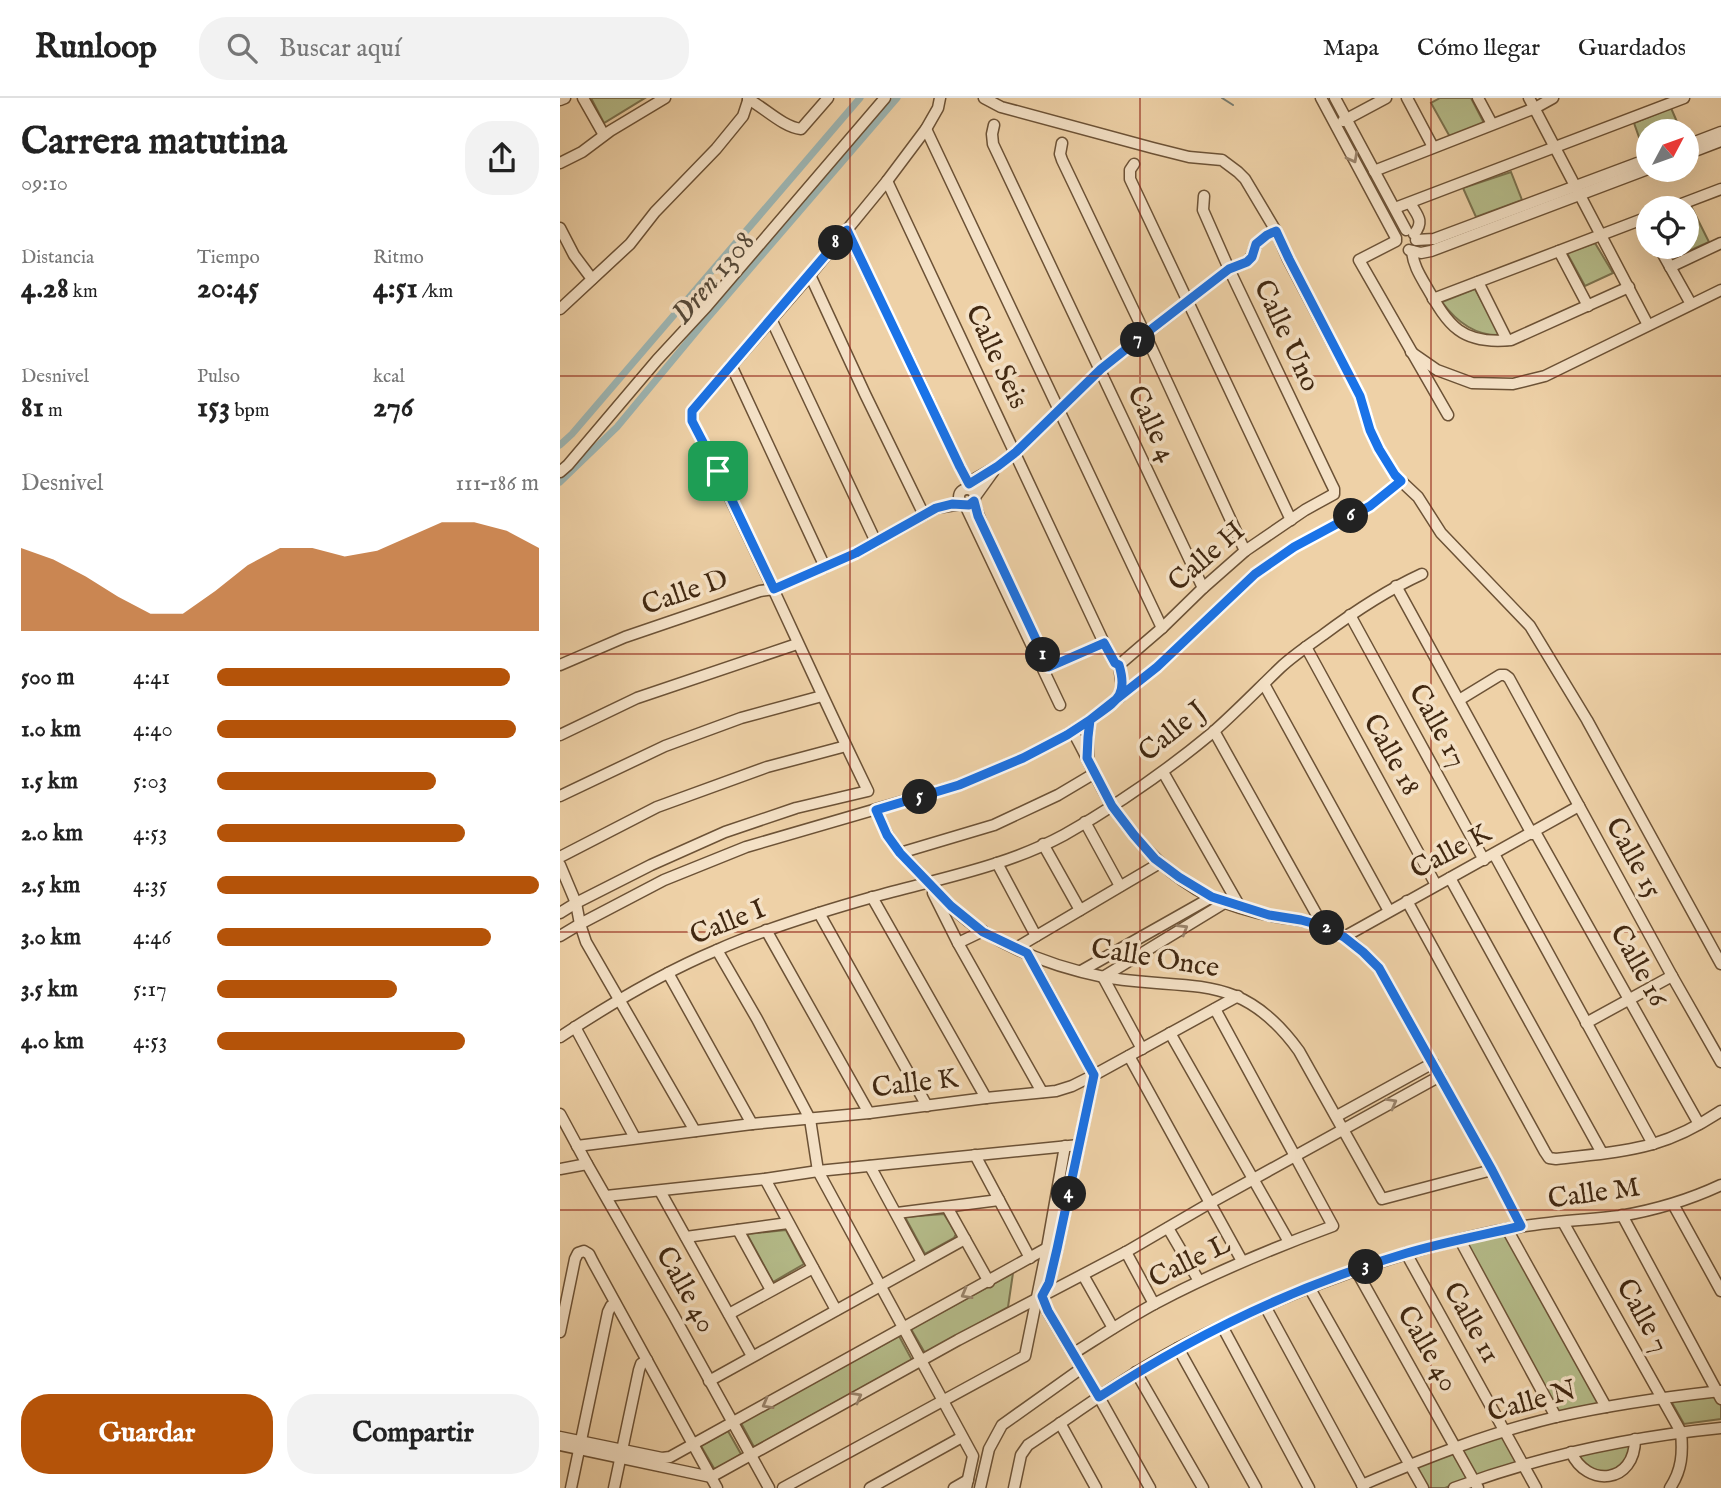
<!DOCTYPE html>
<html lang="es">
<head>
<meta charset="utf-8">
<style>
  body { margin:0; font-family:"IM FELL English",serif; background:#f2f2f2; color:#222; height:100vh; display:flex; flex-direction:column; font-size:26px; white-space:nowrap }
  * { box-sizing:border-box; margin:0 }
  p { font-size:23px; color:#767676 }
  .icon { flex:none; width:38px; height:38px; fill:none; stroke:currentColor; stroke-width:2; stroke-linecap:round; stroke-linejoin:round }
  .map { position:relative; flex:1; overflow:hidden }
  .side { display:flex; flex-direction:column; background:#fff; width:560px }
  .side>* { flex:none }
  .needle { width:46px; rotate:49deg }
  .controls { position:absolute; left:1076px; top:21px; display:grid; gap:14px }
  .controls a { display:grid; place-items:center; width:63px; height:63px; border-radius:50%; background:#fff; box-shadow:0 7px 28px #0002; font-size:35px }
  .pin { position:absolute; display:grid; place-items:center; width:60px; height:60px; color:#fff; margin:-30px; border-radius:14px; box-shadow:0 4px 10px #0006 }
  .km { position:absolute; width:35px; height:35px; margin:-18px; border-radius:50%; background:#222; color:#fff; font-size:19px; line-height:35px; text-align:center }
  .round { display:grid; place-items:center; flex:none; width:74px; height:74px; border-radius:28px; background:#f2f2f2 }
  .headline { display:flex; align-items:center; justify-content:space-between; height:119px; padding:0 21px }
  h1 { font-size:38px; font-weight:800; line-height:52px }
  .figures { display:grid; grid-template-columns:repeat(3,1fr); gap:10px; height:119px; padding:7px 21px }
  .figures div { display:grid; align-content:center }
  .figures b { font-size:30px; font-weight:800 }
  .figures small { font-size:19px; font-weight:400 }
  .figures p { font-size:19px }
  .chart { height:196px; padding:14px 21px }
  .chart p { display:flex; justify-content:space-between }
  .chart svg { width:100%; height:126px; margin-top:7px; fill:#b45309; opacity:.7 }
  .cta { display:flex; gap:14px; margin-top:auto; padding:14px 21px }
  .cta a { flex:1; height:80px; border-radius:28px; background:#b45309; color:#fff; font-size:28px; font-weight:800; line-height:80px; text-align:center }
  .cta a+a { background:#f2f2f2; color:#222 }
  ul { padding:0 21px; list-style:none; font-size:23px }
  li { display:grid; grid-template-columns:112px 84px 1fr; align-items:center; height:52px }
  li i { height:18px; border-radius:9px; background:#b45309 }
  header { display:flex; align-items:center; gap:42px; box-sizing:border-box; height:98px; padding:0 35px; background:#fff; border-bottom:2px solid #e0e0e0 }
  header strong { font-size:33px }
  nav { display:flex; gap:38px; margin-inline-start:auto; font-size:24px }
  .search { width:490px; height:63px; background:#f2f2f2; display:flex; align-items:center; gap:18px; box-sizing:border-box; padding:0 24px; border-radius:28px; color:#767676; font-size:26px }
  main { display:flex; flex:1; min-height:0 }
  .map>svg:first-child { display:block }
  .green { fill:#b5bc8a; stroke:#7b724e; stroke-width:2 }
  .lines { fill:none; stroke-linecap:round; stroke-linejoin:round }
  .stream { stroke:#787d72; stroke-width:2 }
  .canal { stroke:#9db5b2; stroke-width:7 }
  .minor-casing { stroke:#6c5236; stroke-width:13 }
  .minor { stroke:#f4e1c6; stroke-width:10 }
  .oneway { stroke:#9a846c }
  .route-casing { stroke:#fff; stroke-width:14 }
  .route { stroke:#1a73e8; stroke-width:9 }
  .grid { fill:none; stroke:#8f2418; stroke-width:2; stroke-opacity:0.55 }
  .labels { text-anchor:middle; dominant-baseline:central; stroke-width:7; stroke-linejoin:round; paint-order:stroke }
  .street-label { font-size:28px; fill:#412811; stroke:#f4e1c6 }
  .water-label { font-size:30px; font-style:italic; fill:#584b39; stroke:#f4e1c6 }
</style>
</head>
<body>
<header>
<strong>Runloop</strong>
<div class="search"><svg class="icon" aria-label="search" viewBox="0 0 24 24"><circle cx="10" cy="10" r="6"/><path d="M15 15l6 6"/></svg>Buscar aquí</div>
<nav><a>Mapa</a><a>Cómo llegar</a><a>Guardados</a></nav>
</header>
<main>
<section class="side">
<div class="headline"><div><h1>Carrera matutina</h1><p>09:10</p></div><a class="round"><svg class="icon" aria-label="share" viewBox="0 0 24 24"><path d="M12 15V3M7 8l5-5 5 5M5 13v7h14v-7"/></svg></a></div>
<div class="figures">
<div><p>Distancia</p><b>4.28<small> km</small></b></div>
<div><p>Tiempo</p><b>20:45</b></div>
<div><p>Ritmo</p><b>4:51<small> /km</small></b></div>
</div>
<div class="figures">
<div><p>Desnivel</p><b>81<small> m</small></b></div>
<div><p>Pulso</p><b>153<small> bpm</small></b></div>
<div><p>kcal</p><b>276</b></div>
</div>
<div class="chart"><p><span>Desnivel</span>111–186 m</p>
<svg viewBox="0 0 160 44" preserveAspectRatio="none"><path d="M0 44V15L10 19L20 25L30 32L40 38L50 38L60 30L70 21L80 15L90 15L100 18L110 16L120 11L130 6L140 6L150 9L160 15V44z"/></svg>
</div>
<ul>
<li><b>500 m</b>4:41<i style="width:91%"></i></li>
<li><b>1.0 km</b>4:40<i style="width:93%"></i></li>
<li><b>1.5 km</b>5:03<i style="width:68%"></i></li>
<li><b>2.0 km</b>4:53<i style="width:77%"></i></li>
<li><b>2.5 km</b>4:35<i style="width:100%"></i></li>
<li><b>3.0 km</b>4:46<i style="width:85%"></i></li>
<li><b>3.5 km</b>5:17<i style="width:56%"></i></li>
<li><b>4.0 km</b>4:53<i style="width:77%"></i></li>
</ul>
<div class="cta"><a>Guardar</a><a>Compartir</a></div>
</section>
<div class="map">
<svg width="1161" height="1390" viewBox="0 0 1161 1390">
  <rect width="100%" height="100%" fill="#eed1a7"/>
  <filter id="stains"><feTurbulence type="fractalNoise" baseFrequency=".00286" numOctaves="4"/><feColorMatrix values="0 0 0 0 .2 0 0 0 0 .09 0 0 0 0 .02 0 0 0 .5 -.17"/></filter>
  <radialGradient id="worn" r=".72"><stop offset=".6" stop-color="#630" stop-opacity="0"/><stop offset="1" stop-color="#630" stop-opacity=".3"/></radialGradient>
  <g class="green">
    <polygon points="31,0 85,0 44,25"/>
    <polygon points="880,0 911,0 924,25 890,39 871,5"/>
    <polygon points="1111,10 1121,33 1088,33 1088,54 1085,56 1074,25"/>
    <polygon points="951,74 962,102 916,119 903,90"/>
    <polygon points="1131,108 1149,144 1111,161 1104,149 1127,149 1127,110"/>
    <polygon points="1035,145 1053,175 1025,188 1007,155"/>
    <path d="M915,191L940,237C914,238 896,223 882,204Z"/>
    <polygon points="384,1116 396,1136 394,1140 365,1156 345,1119"/>
    <polygon points="226,1132 244,1166 213,1184 187,1136"/>
    <polygon points="945,1134 1040,1306 999,1315 906,1144"/>
    <polygon points="453,1175 448,1209 365,1255 351,1231"/>
    <polygon points="339,1238 352,1262 194,1349 181,1325"/>
    <polygon points="1156,1298 1161,1307 1161,1321 1124,1326 1111,1303"/>
    <polygon points="168,1333 181,1356 155,1372 141,1348"/>
    <polygon points="944,1337 958,1364 916,1379 902,1353 904,1350"/>
    <path d="M1072,1344C1066,1368 1061,1372 1038,1375L1014,1357Z"/>
    <polygon points="895,1353 910,1380 885,1390 866,1390 854,1368"/>
  </g>
  <g class="lines">
    <polyline class="stream" points="662,0 673,7"/>
    <g class="canal">
      <polyline points="0,347 12,336 300,0"/>
      <polyline points="0,384 57,329 145,223 337,0"/>
    </g>
    <defs>
      <g id="minor">
        <polyline points="23,0 44,37"/>
        <polyline points="761,0 836,140"/>
        <polyline points="775,0 846,132"/>
        <polyline points="847,0 873,49"/>
        <polyline points="918,0 932,26"/>
        <polyline points="969,0 1088,227"/>
        <path d="M188,1C205,10 223,29 241,31L268,0"/>
        <polyline points="0,2 5,0"/>
        <polyline points="783,23 826,0"/>
        <polyline points="434,27 432,36 433,46 643,490"/>
        <polyline points="366,31 602,530"/>
        <polyline points="502,45 500,56 502,62 585,236 685,453"/>
        <polyline points="1127,47 1161,34"/>
        <polyline points="1127,56 1161,43"/>
        <polyline points="0,65 22,54 50,33 105,0"/>
        <polyline points="574,66 570,72 570,81 731,422"/>
        <polyline points="814,73 975,10 993,0"/>
        <polyline points="327,83 544,545 555,565 559,567 562,588 560,599"/>
        <path d="M850,105C857,117 865,123 854,136"/>
        <polyline points="835,110 1124,0"/>
        <polyline points="1111,110 1161,91"/>
        <polyline points="0,130 14,157 32,181"/>
        <polyline points="287,133 358,280 400,369 409,386"/>
        <polyline points="856,142 874,141 1088,61"/>
        <polyline points="836,143 799,162 888,317"/>
        <polyline points="1099,149 1131,206"/>
        <polyline points="849,152 861,155 871,153 1088,71"/>
        <path d="M852,153C853,166 859,176 866,188C889,228 901,247 951,242L1069,189"/>
        <polyline points="999,153 1028,208"/>
        <polyline points="1110,169 1161,145"/>
        <polyline points="250,177 305,296 364,417"/>
        <polyline points="918,184 947,242"/>
        <polyline points="873,201 1088,119"/>
        <polyline points="0,211 70,146 95,114 156,51 183,18 189,0"/>
        <polyline points="211,221 316,444"/>
        <polyline points="851,254 877,272 912,285 953,286 985,278 1161,192"/>
        <polyline points="171,267 265,469"/>
        <polyline points="0,374 8,367 97,262 147,208 325,0"/>
        <polyline points="841,383 858,399 881,435 970,528 1027,622 1161,866"/>
        <circle cx="407" cy="399" r="8"/>
        <polyline points="406,391 413,382 438,368 456,354 541,271 669,171 687,164 692,158 696,146 707,137 716,133"/>
        <polyline points="415,399 433,374"/>
        <polyline points="413,403 422,426"/>
        <polyline points="405,407 500,607"/>
        <polyline points="836,488 972,736"/>
        <polyline points="790,517 924,762"/>
        <polyline points="746,549 876,787"/>
        <polyline points="0,567 65,539 200,493 214,491 296,455 376,410 402,406"/>
        <polyline points="559,567 602,530 643,490 685,453 745,412 774,396 774,391 771,385 669,171 643,112 644,98"/>
        <polyline points="489,569 544,545"/>
        <polyline points="704,586 829,813"/>
        <polyline points="899,602 940,577 945,577 949,580 1112,878 1161,964"/>
        <polyline points="654,633 763,828"/>
        <path d="M513,634C527,658 538,686 553,709C578,746 610,779 650,799C669,807 692,814 712,818C729,821 747,822 764,828C786,837 803,853 819,870L932,1072L961,1128"/>
        <polyline points="0,637 77,600 237,546"/>
        <polyline points="528,660 528,639 530,622"/>
        <polyline points="603,674 680,809"/>
        <polyline points="0,698 105,648 181,620 262,598"/>
        <path d="M316,712C320,720 323,728 327,736C334,749 344,759 354,769C375,792 397,818 424,834C461,856 503,871 544,879C630,894 680,871 739,953L822,1101L932,1072"/>
        <polyline points="525,724 560,788"/>
        <polyline points="975,734 1139,1026"/>
        <polyline points="483,746 520,812"/>
        <polyline points="340,755 434,727 498,697 535,675"/>
        <polyline points="934,756 1093,1046"/>
        <polyline points="0,759 97,709 207,669 286,648"/>
        <polyline points="437,765 476,838"/>
        <polyline points="0,767 16,805 20,826 26,844 135,1033"/>
        <polyline points="890,780 1042,1055"/>
        <polyline points="373,795 398,845 482,994"/>
        <polyline points="312,799 426,1000"/>
        <path d="M847,803L985,1054L989,1060L996,1061C1028,1057 1061,1055 1093,1046C1117,1039 1140,1027 1161,1013"/>
        <path d="M0,815L16,805L91,767L165,734L236,710L308,693C248,570 194,444 132,323V313L250,177L327,83L366,31L378,10L380,0"/>
        <polyline points="259,815 367,1008"/>
        <polyline points="206,832 309,1015"/>
        <polyline points="0,838 20,826 104,782 186,749 399,687 463,660 507,637 530,622 597,569 695,476 734,449 810,408 841,383 835,377 819,351 810,332 800,298 728,161 716,133 685,81 678,74 662,62 629,59 593,50 441,9 424,0"/>
        <polyline points="784,839 1019,708"/>
        <polyline points="398,845 423,833"/>
        <polyline points="456,850 600,765"/>
        <polyline points="157,852 197,921 250,1021 258,1073 413,1358 406,1390"/>
        <polyline points="468,856 534,977 497,1151 489,1185 482,1198"/>
        <polyline points="521,873 652,799"/>
        <polyline points="108,875 192,1026"/>
        <polyline points="1026,925 1112,878"/>
        <polyline points="15,929 75,1040"/>
        <polyline points="610,935 729,1144"/>
        <path d="M0,939C50,906 102,875 157,852C207,830 260,814 313,799C377,781 445,769 504,737C556,708 606,673 652,635C676,614 698,591 721,569C734,557 749,547 763,537C795,513 825,493 862,476"/>
        <polyline points="582,951 543,879 666,804"/>
        <polyline points="569,958 682,1163"/>
        <polyline points="0,1016 27,1066 114,1218 209,1390"/>
        <polyline points="777,1018 873,965"/>
        <polyline points="17,1048 192,1026 309,1015 426,1000 496,993 512,988 534,977 678,898"/>
        <polyline points="415,1057 470,1160"/>
        <polyline points="310,1068 362,1164"/>
        <polyline points="0,1071 27,1066"/>
        <polyline points="205,1081 276,1212"/>
        <polyline points="100,1093 192,1258"/>
        <polyline points="46,1098 205,1081 258,1073 519,1047"/>
        <polyline points="1113,1106 1161,1193"/>
        <polyline points="387,1109 429,1184"/>
        <polyline points="337,1115 439,1102"/>
        <polyline points="1062,1117 1161,1301"/>
        <path d="M1003,1124L1121,1334C1123,1355 1122,1372 1110,1390"/>
        <polyline points="608,1130 639,1183"/>
        <polyline points="947,1131 1046,1309"/>
        <polyline points="178,1132 211,1192"/>
        <polyline points="126,1139 228,1125"/>
        <polyline points="900,1142 996,1319"/>
        <polyline points="566,1154 594,1206"/>
        <polyline points="846,1155 976,1390"/>
        <polyline points="796,1172 918,1390"/>
        <polyline points="523,1177 553,1230"/>
        <polyline points="749,1189 863,1390"/>
        <polyline points="482,1198 488,1214 539,1299 590,1390"/>
        <polyline points="705,1208 804,1390"/>
        <polyline points="169,1216 253,1170"/>
        <polyline points="662,1228 749,1390"/>
        <polyline points="0,1234 15,1161 18,1155 24,1153 29,1156 33,1164 157,1390"/>
        <polyline points="618,1250 696,1390"/>
        <path d="M514,1255C541,1238 568,1220 596,1205C653,1175 713,1150 773,1128L655,911"/>
        <polyline points="576,1274 643,1390"/>
        <polyline points="149,1283 405,1141"/>
        <polyline points="500,1325 536,1390"/>
        <polyline points="0,1339 102,1360 110,1359 487,1150 497,1151"/>
        <polyline points="0,1347 151,1379 398,1242 566,1154 650,1105 880,978"/>
        <path d="M1011,1354C1027,1390 1075,1386 1075,1341"/>
        <path d="M802,1387C865,1360 929,1335 996,1319C1050,1307 1106,1299 1161,1293"/>
        <polyline points="11,1390 48,1214 51,1208 55,1205"/>
        <polyline points="54,1390 79,1272 81,1266 87,1262"/>
        <polyline points="223,1390 465,1258 487,1150 505,1048"/>
        <polyline points="310,1390 402,1339"/>
        <polyline points="394,1390 408,1382"/>
        <polyline points="420,1390 429,1351 442,1327 522,1270"/>
        <path d="M454,1390L461,1357L468,1347C518,1314 567,1277 620,1249C708,1203 801,1166 897,1142C918,1137 939,1132 959,1129C992,1123 1027,1122 1060,1118C1095,1112 1129,1102 1161,1087"/>
        <path d="M894,1390C980,1358 1070,1339 1161,1330"/>
      </g>
    </defs>
    <use href="#minor" class="minor-casing"/>
    <use href="#minor" class="minor"/>
  </g>
  <defs><path id="oneway-chevron" d="M-2-3.5L2.5 0L-2 3.5" fill="none" stroke-width="1.6" stroke-linecap="round" stroke-linejoin="round" transform="scale(1.75)"/></defs>
  <g class="oneway">
    <use href="#oneway-chevron" transform="translate(793 60) rotate(62)"/>
    <use href="#oneway-chevron" transform="translate(623 831) rotate(-31)"/>
    <use href="#oneway-chevron" transform="translate(832 1005) rotate(-29)"/>
    <use href="#oneway-chevron" transform="translate(406 1196) rotate(151)"/>
    <use href="#oneway-chevron" transform="translate(297 1299) rotate(-29)"/>
    <use href="#oneway-chevron" transform="translate(207 1306) rotate(151)"/>
  </g>
  <g class="lines">
    <defs>
      <path id="route" d="M158,373L214,491L296,455L376,410L392,406L409,407L414,403L418,418L489,569L544,545L555,565L559,567C569,600 554,604 530,622L528,639L527,660L552,708L574,737L595,761L619,779L652,799L709,817L741,822L763,828L784,839L803,854L819,870L932,1072L961,1128C923,1137 884,1144 847,1155C738,1187 634,1237 539,1299L488,1213L482,1198L489,1185L497,1151L534,977L467,855L423,834L391,808L340,755L327,737L316,712L399,687L463,660L507,637L530,622L597,569L695,476L734,449L810,408L841,383L835,377L819,351L810,332L800,298L729,161L716,133L707,137L696,146L692,159L687,164L669,171L585,236L541,271L456,354L438,368L409,386L400,369L287,132L132,313V323L158,373"/>
    </defs>
    <use href="#route" class="route-casing"/>
    <use href="#route" class="route"/>
  </g>
  <path class="grid" d="M290,0V1390M580,0V1390M871,0V1390M0,278H1161M0,556H1161M0,834H1161M0,1112H1161"/>
  <g class="labels">
    <g class="street-label">
      <text transform="translate(726 238) rotate(65)">Calle Uno</text>
      <text transform="translate(436 259) rotate(65)">Calle Seis</text>
      <text transform="translate(591 326) rotate(65)">Calle 4</text>
      <text transform="translate(647 459) rotate(-41)">Calle H</text>
      <text transform="translate(125 495) rotate(-19)">Calle D</text>
      <text transform="translate(877 628) rotate(61)">Calle 17</text>
      <text transform="translate(613 634) rotate(-39)">Calle J</text>
      <text transform="translate(831 657) rotate(61)">Calle 18</text>
      <text transform="translate(891 754) rotate(-28)">Calle K</text>
      <text transform="translate(1073 760) rotate(61)">Calle 15</text>
      <text transform="translate(168 825) rotate(-22)">Calle I</text>
      <text transform="translate(595 861) rotate(9)">Calle Once</text>
      <text transform="translate(1078 868) rotate(61)">Calle 16</text>
      <text transform="translate(355 986) rotate(-7)">Calle K</text>
      <text transform="translate(1034 1096) rotate(-8)">Calle M</text>
      <text transform="translate(630 1164) rotate(-26)">Calle L</text>
      <text transform="translate(125 1192) rotate(61)">Calle 40</text>
      <text transform="translate(1082 1218) rotate(61)">Calle 7</text>
      <text transform="translate(911 1225) rotate(61)">Calle 11</text>
      <text transform="translate(867 1251) rotate(60)">Calle 40</text>
      <text transform="translate(972 1304) rotate(-15)">Calle N</text>
    </g>
    <g class="water-label">
      <text transform="translate(154 180) rotate(-50)">Dren 1308</text>
    </g>
  </g>
  <rect width="100%" height="100%" filter="url(#stains)"/>
  <rect width="100%" height="100%" fill="url(#worn)"/>
</svg>
<div class="controls">
<a><svg class="needle" viewBox="-14 -14 28 28"><path d="M0-13l5 13h-10z" fill="#e53935"/><path d="M0 13l5-13h-10z" fill="#767676"/></svg></a>
<a><svg class="icon" aria-label="locate" viewBox="0 0 24 24"><circle cx="12" cy="12" r="6"/><path d="M12 2v4M12 18v4M2 12h4M18 12h4"/></svg></a>
</div>
<div class="pin" style="left:158px;top:373px;background:#1e9e55"><svg class="icon" aria-label="arrive" viewBox="0 0 24 24"><path d="M6 21V4h12l-3 4 3 4H6"/></svg></div>
<b class="km" style="left:483px;top:557px">1</b>
<b class="km" style="left:767px;top:830px">2</b>
<b class="km" style="left:806px;top:1169px">3</b>
<b class="km" style="left:509px;top:1096px">4</b>
<b class="km" style="left:360px;top:699px">5</b>
<b class="km" style="left:791px;top:418px">6</b>
<b class="km" style="left:578px;top:242px">7</b>
<b class="km" style="left:276px;top:145px">8</b>
</div>
</main>
</body>
</html>
